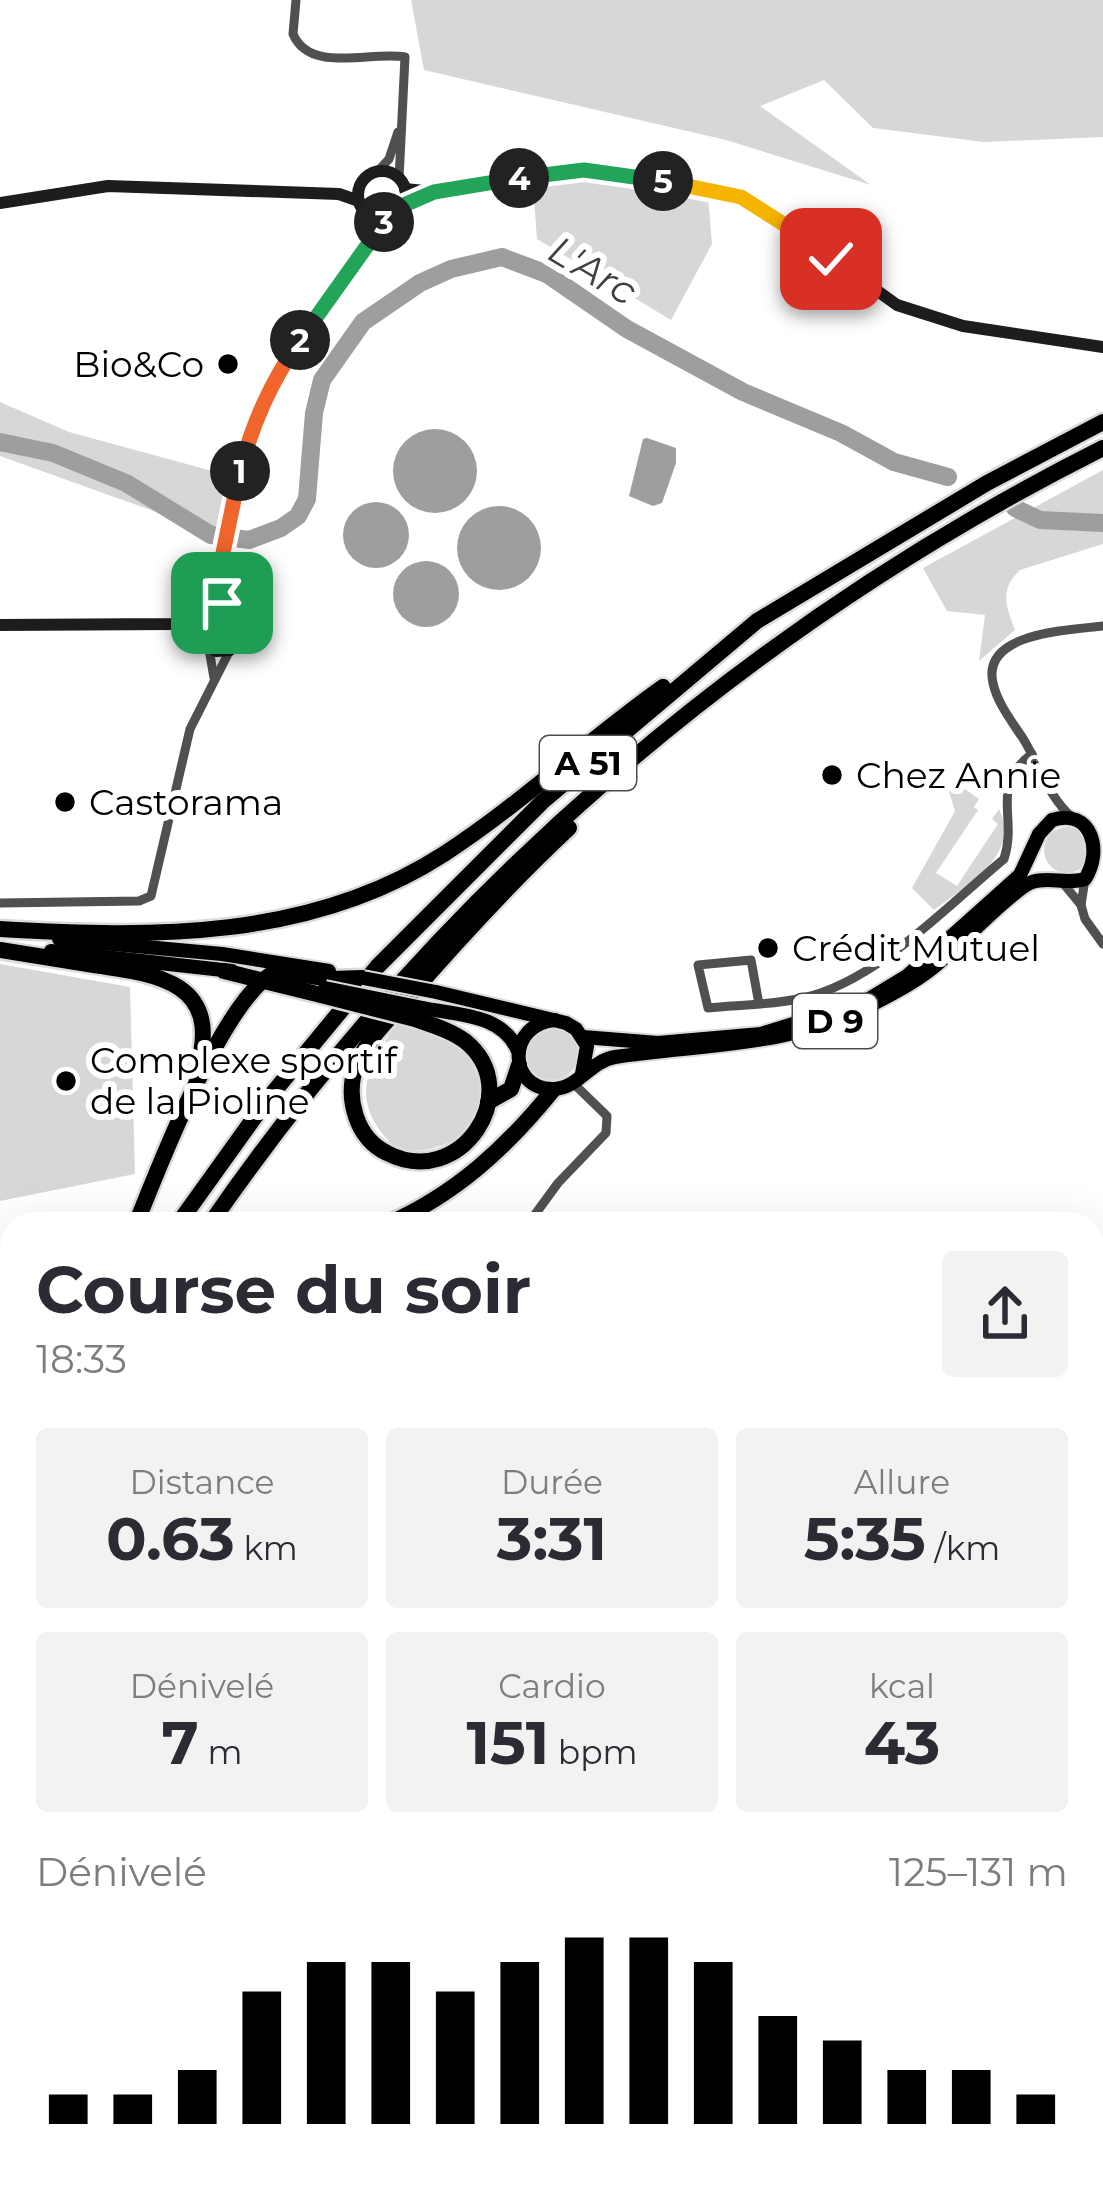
<!DOCTYPE html>
<html lang="fr">
<head>
<meta charset="utf-8">
<style>
  body { margin:0; font-family:Montserrat,sans-serif; background:#f2f2f3; color:#2b2b33; height:100vh; display:flex; flex-direction:column; font-size:45px; white-space:nowrap }
  * { box-sizing:border-box; margin:0 }
  p { font-size:39px; color:#7c7c81 }
  .icon { flex:none; width:66px; height:66px; fill:none; stroke:currentColor; stroke-width:2; stroke-linecap:round; stroke-linejoin:round }
  .map { position:relative; flex:1; overflow:hidden }
  .drawer { position:absolute; left:0px; top:1212px; width:1104px; height:975px; display:flex; flex-direction:column; background:#fff; border-radius:36px 36px 0 0; box-shadow:0 12px 48px #0002 }
  .drawer>* { flex:none }
  .pin { position:absolute; display:grid; place-items:center; width:102px; height:102px; color:#fff; margin:-51px; border-radius:24px; box-shadow:0 6px 18px #0006 }
  .km { position:absolute; width:60px; height:60px; margin:-30px; border-radius:50%; background:#222; color:#fff; font-size:33px; line-height:60px; text-align:center }
  .round { display:grid; place-items:center; flex:none; width:126px; height:126px; border-radius:12px; background:#f2f2f3 }
  .headline { display:flex; align-items:center; justify-content:space-between; height:204px; padding:0 36px }
  h1 { font-size:66px; font-weight:700; line-height:90px }
  .figures { display:grid; grid-template-columns:repeat(3,1fr); gap:18px; height:204px; padding:12px 36px }
  .figures div { display:grid; align-content:center; border-radius:12px; background:#f2f2f3; text-align:center }
  .figures b { font-size:60px; font-weight:700 }
  .figures small { font-size:33px; font-weight:400 }
  .figures p { font-size:33px }
  .chart { height:336px; padding:24px 36px }
  .chart p { display:flex; justify-content:space-between }
  .chart svg { width:100%; height:216px; margin-top:12px; stroke:#000; stroke-width:6 }
  .map>svg:first-child { display:block }
  .green { fill:#d7d7d7 }
  .water { fill:#9e9e9e }
  .lines { fill:none; stroke-linecap:round; stroke-linejoin:round }
  .river { stroke:#9e9e9e; stroke-width:18 }
  .primary-casing { stroke:#dbdbdb; stroke-width:18 }
  .motorway-casing { stroke:#dbdbdb; stroke-width:21 }
  .minor { stroke:#505050; stroke-width:9 }
  .secondary { stroke:#1d1d1d; stroke-width:12 }
  .primary { stroke:#000; stroke-width:14 }
  .motorway { stroke:#000; stroke-width:16 }
  .primary-bridge-casing { stroke:#dbdbdb; stroke-width:18; stroke-linecap:butt }
  .motorway-bridge-casing { stroke:#dbdbdb; stroke-width:21; stroke-linecap:butt }
  .primary-bridge { stroke:#000; stroke-width:14 }
  .motorway-bridge { stroke:#000; stroke-width:16 }
  .split-1-casing { stroke:#fff; stroke-width:24 }
  .split-2-casing { stroke:#fff; stroke-width:24 }
  .split-3-casing { stroke:#fff; stroke-width:24 }
  .split-4-casing { stroke:#fff; stroke-width:24 }
  .split-5-casing { stroke:#fff; stroke-width:24 }
  .split-6-casing { stroke:#fff; stroke-width:24 }
  .split-7-casing { stroke:#fff; stroke-width:24 }
  .split-1 { stroke:#f0652b; stroke-width:15 }
  .split-2 { stroke:#f0652b; stroke-width:15 }
  .split-3 { stroke:#22a559; stroke-width:15 }
  .split-4 { stroke:#22a559; stroke-width:15 }
  .split-5 { stroke:#22a559; stroke-width:15 }
  .split-6 { stroke:#f5b400; stroke-width:15 }
  .split-7 { stroke:#f5b400; stroke-width:15 }
  .poi-dot { fill:#000; stroke:#fff; stroke-width:4.5 }
  .labels { text-anchor:middle; dominant-baseline:central; stroke-width:12; stroke-linejoin:round; paint-order:stroke }
  .shield { fill:#fff; stroke:#4c4c4c; stroke-width:3 }
  .shield-label { font-size:33px; font-weight:bold; fill:#000 }
  .poi-label { font-size:36px; fill:#000; stroke:#fff; text-anchor:start }
  .water-label { font-size:39px; font-style:italic; fill:#3f3f3f; stroke:#fff }
</style>
</head>
<body>
<div class="map">
<svg width="1103" height="2186" viewBox="0 0 1103 2186">
  <rect width="100%" height="100%" fill="#fff"/>
  <g class="green">
    <polygon points="411,0 1103,0 1103,137 984,142 873,128 824,80 760,106 871,185 726,140 424,70"/>
    <polygon points="592,176 708,197 712,244 671,320 537,239 533,187"/>
    <polygon points="0,402 69,432 227,475 214,539 170,517 0,456"/>
    <path d="M1103,470V544L1020,570C999,589 1006,607 1015,630L979,661L985,615L947,611L923,568Z"/>
    <path d="M956,783L979,799L974,807L978,810L936,873L957,886L998,824L992,819L999,809C1022,855 966,886 934,910L912,888L955,811L947,785Z"/>
    <circle cx="1067" cy="850" r="23"/>
    <polygon points="0,964 130,987 135,1174 0,1201"/>
    <path d="M396,1024C421,1031 447,1032 466,1052C511,1103 458,1162 396,1149C349,1102 364,1073 396,1024Z"/>
    <circle cx="552" cy="1054" r="26"/>
    <polygon points="1103,1557 1103,1676 1092,1670 1092,1560"/>
  </g>
  <g class="water">
    <circle cx="435" cy="471" r="42"/>
    <polygon points="647,438 676,448 676,463 662,503 653,506 629,496 643,439"/>
    <circle cx="376" cy="535" r="33"/>
    <circle cx="499" cy="548" r="42"/>
    <circle cx="426" cy="594" r="33"/>
  </g>
  <g class="lines">
    <g class="river">
      <polyline points="0,442 53,453 126,483 211,535 249,540 281,528 298,516 307,499 314,413 322,380 363,322 420,283 451,269 502,257 547,274 627,329 743,392 841,433 894,462 948,477"/>
      <polyline points="1015,508 1040,520 1103,523"/>
    </g>
    <defs>
      <g id="primary">
        <polyline points="59,939 222,954 329,971"/>
        <polyline points="51,951 232,971"/>
        <polyline points="436,992 566,1023 576,1029 587,1046 582,1074"/>
        <path d="M423,1008C458,1015 503,1014 518,1051"/>
        <path d="M555,1020C507,1024 507,1088 552,1089C577,1090 590,1061 615,1057C703,1044 792,1047 873,1004C896,992 923,978 942,960C961,944 1013,889 1032,882C1050,876 1066,885 1085,879C1103,851 1092,808 1052,820L1039,834L1020,875L907,976L864,1002L761,1034L658,1043L583,1037"/>
      </g>
      <g id="motorway">
        <path d="M0,929C152,938 311,940 444,854C521,804 588,740 663,687"/>
        <path d="M0,950C31,955 62,960 94,965C159,974 223,983 197,1069"/>
        <polyline points="224,971 321,995"/>
        <path d="M415,1019C432,1025 450,1030 465,1041C527,1091 460,1191 387,1153C356,1138 345,1098 356,1066C365,1042 388,1020 405,1001C457,941 511,882 569,828"/>
        <polyline points="488,1102 511,1089 519,1065"/>
        <path d="M136,1224C158,1169 225,994 277,971L331,979L363,978"/>
        <polyline points="178,1224 267,1100 377,967 542,802 757,621 987,483 1103,422"/>
        <path d="M210,1224C438,894 745,628 1103,448"/>
        <path d="M388,1224C456,1194 507,1147 553,1090"/>
        <polyline points="0,1530 12,1504"/>
        <polyline points="0,1606 12,1578"/>
      </g>
    </defs>
    <use href="#primary" class="primary-casing"/>
    <use href="#motorway" class="motorway-casing"/>
    <g class="minor">
      <path d="M296,0L293,34C310,74 370,51 405,57L399,179"/>
      <polyline points="377,172 389,159 398,132"/>
      <polyline points="209,649 214,678"/>
      <path d="M1073,818C1049,798 1040,767 1024,740C1013,723 997,703 993,683C981,632 1071,630 1103,626"/>
      <polyline points="1062,882 1081,905 1085,879"/>
      <polyline points="0,903 139,901 151,896 190,729 230,650"/>
      <polyline points="1081,905 1085,919 1103,944"/>
      <path d="M759,1004L751,960L698,965L708,1008C739,1005 772,1005 803,998C876,982 946,907 1004,859C1018,817 989,785 1032,754"/>
      <polyline points="528,1224 558,1183 606,1133 607,1116 573,1083"/>
      <polyline points="1098,2048 1103,2043"/>
      <polyline points="444,2175 453,2186"/>
      <polyline points="112,2186 125,2175"/>
    </g>
    <g class="secondary">
      <circle cx="382" cy="195" r="24"/>
      <polyline points="405,189 434,192 584,170 713,189 761,207 897,305 963,326 1103,347"/>
      <polyline points="0,203 108,186 339,194 359,201"/>
      <polyline points="0,625 174,624 197,619"/>
      <polyline points="192,633 216,651 230,650 241,639 242,617 228,605 219,580"/>
      <path d="M197,636V619L209,606L216,585C228,533 234,480 251,430C272,367 343,270 387,219"/>
    </g>
    <use href="#primary" class="primary"/>
    <use href="#motorway" class="motorway"/>
    <defs>
      <g id="primary-bridge">
        <polyline points="363,978 436,992"/>
        <polyline points="325,988 423,1008"/>
      </g>
      <polyline id="motorway-bridge" points="321,995 415,1019"/>
    </defs>
    <use href="#primary-bridge" class="primary-bridge-casing"/>
    <use href="#motorway-bridge" class="motorway-bridge-casing"/>
    <use href="#primary-bridge" class="primary-bridge"/>
    <use href="#motorway-bridge" class="motorway-bridge"/>
  </g>
  <g class="lines">
    <defs>
      <polyline id="split-1" points="222,603 229,605 218,577 240,471"/>
      <path id="split-2" d="M240,471C253,422 271,382 300,340"/>
      <polyline id="split-3" points="300,340 384,222"/>
      <polyline id="split-4" points="384,222 404,205 434,192 519,178"/>
      <polyline id="split-5" points="519,178 584,170 663,181"/>
      <polyline id="split-6" points="663,181 741,197 796,232"/>
      <polyline id="split-7" points="796,232 831,259"/>
    </defs>
    <use href="#split-1" class="split-1-casing"/>
    <use href="#split-2" class="split-2-casing"/>
    <use href="#split-3" class="split-3-casing"/>
    <use href="#split-4" class="split-4-casing"/>
    <use href="#split-5" class="split-5-casing"/>
    <use href="#split-6" class="split-6-casing"/>
    <use href="#split-7" class="split-7-casing"/>
    <use href="#split-1" class="split-1"/>
    <use href="#split-2" class="split-2"/>
    <use href="#split-3" class="split-3"/>
    <use href="#split-4" class="split-4"/>
    <use href="#split-5" class="split-5"/>
    <use href="#split-6" class="split-6"/>
    <use href="#split-7" class="split-7"/>
  </g>
  <g class="poi-dot">
    <circle cx="228" cy="364" r="12"/>
    <circle cx="832" cy="775" r="12"/>
    <circle cx="65" cy="802" r="12"/>
    <circle cx="768" cy="948" r="12"/>
    <circle cx="66" cy="1081" r="12"/>
  </g>
  <g class="labels">
    <g class="shield">
      <rect x="540" y="736" width="96" height="54" rx="9"/>
      <rect x="793" y="994" width="84" height="54" rx="9"/>
    </g>
    <g class="shield-label">
      <text x="588" y="763">A 51</text>
      <text x="835" y="1021">D 9</text>
    </g>
    <g class="poi-label">
      <text x="204" y="364" text-anchor="end">Bio&amp;Co</text>
      <text x="856" y="775">Chez Annie</text>
      <text x="89" y="802">Castorama</text>
      <text x="792" y="948">Crédit Mutuel</text>
      <text x="90" y="1060">Complexe sportif<tspan x="90" dy="41">de la Pioline</tspan></text>
    </g>
    <g class="water-label">
      <text transform="translate(593 270) rotate(31)">L'Arc</text>
    </g>
  </g>
</svg>
<div class="pin" style="left:222px;top:603px;background:#1e9e55"><svg class="icon" aria-label="arrive" viewBox="0 0 24 24"><path d="M6 21V4h12l-3 4 3 4H6"/></svg></div>
<div class="pin" style="left:831px;top:259px;background:#d93025"><svg class="icon" aria-label="check" viewBox="0 0 24 24"><path d="M5 12l5 5 9-10"/></svg></div>
<b class="km" style="left:240px;top:471px">1</b>
<b class="km" style="left:300px;top:340px">2</b>
<b class="km" style="left:384px;top:222px">3</b>
<b class="km" style="left:519px;top:178px">4</b>
<b class="km" style="left:663px;top:181px">5</b>
<section class="drawer">
<div class="headline"><div><h1>Course du soir</h1><p>18:33</p></div><a class="round"><svg class="icon" aria-label="share" viewBox="0 0 24 24"><path d="M12 15V3M7 8l5-5 5 5M5 13v7h14v-7"/></svg></a></div>
<div class="figures">
<div><p>Distance</p><b>0.63<small> km</small></b></div>
<div><p>Durée</p><b>3:31</b></div>
<div><p>Allure</p><b>5:35<small> /km</small></b></div>
</div>
<div class="figures">
<div><p>Dénivelé</p><b>7<small> m</small></b></div>
<div><p>Cardio</p><b>151<small> bpm</small></b></div>
<div><p>kcal</p><b>43</b></div>
</div>
<div class="chart"><p><span>Dénivelé</span>125–131 m</p>
<svg viewBox="0 0 160 44" preserveAspectRatio="none"><path d="M5 44V38M15 44V38M25 44V33M35 44V17M45 44V11M55 44V11M65 44V17M75 44V11M85 44V6M95 44V6M105 44V11M115 44V22M125 44V27M135 44V33M145 44V33M155 44V38"/></svg>
</div>
</section>
</div>
</body>
</html>
